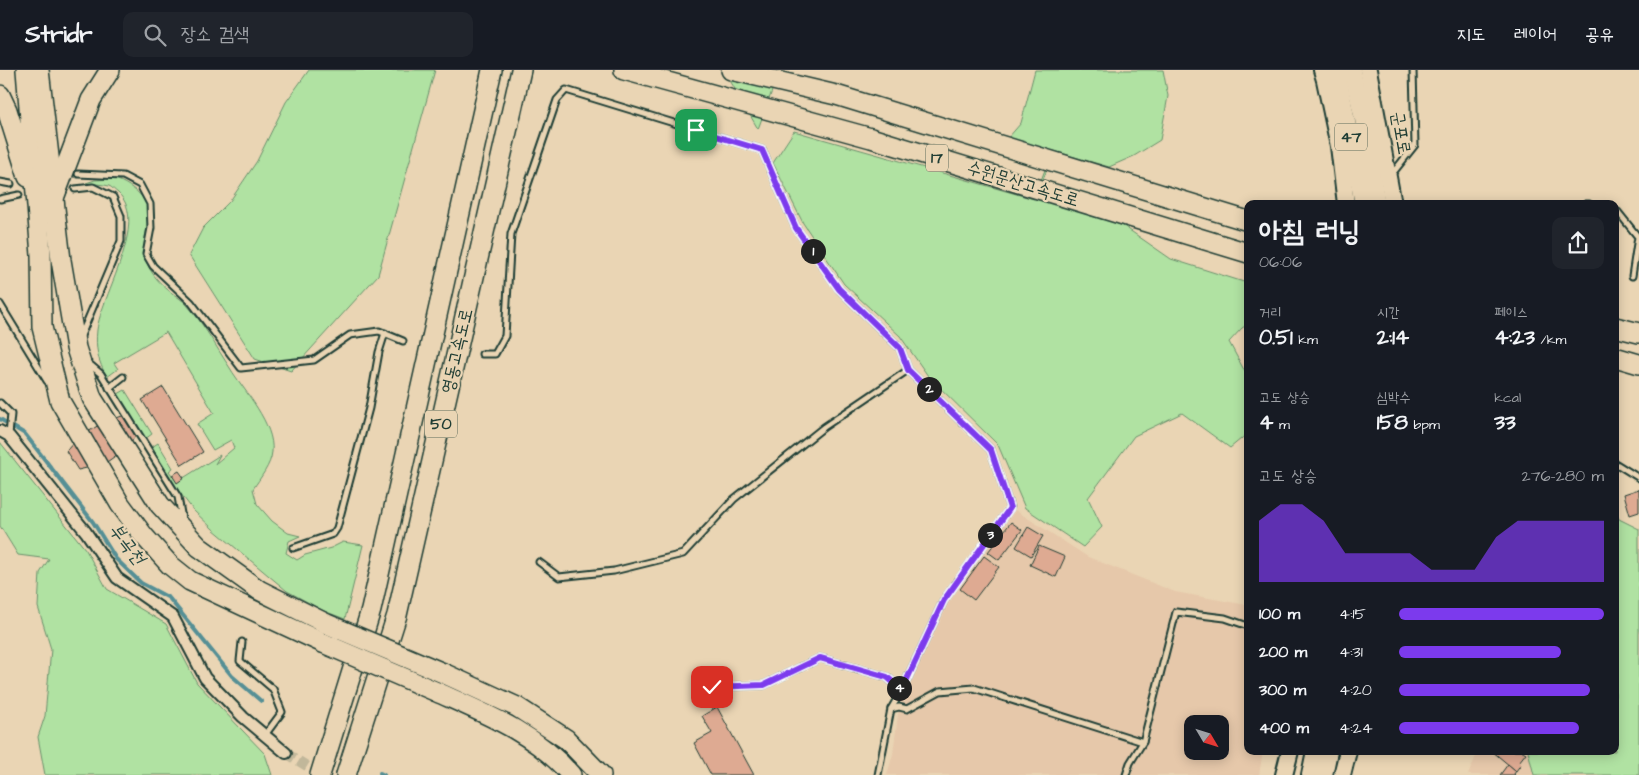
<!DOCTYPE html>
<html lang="ko">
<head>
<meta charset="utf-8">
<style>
  body { margin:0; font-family:"Architects Daughter","Poor Story",sans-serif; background:#20242c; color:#f1f3f6; height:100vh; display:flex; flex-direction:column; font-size:19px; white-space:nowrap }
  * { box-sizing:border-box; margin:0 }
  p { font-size:16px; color:#9ea1a6 }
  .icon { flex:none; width:28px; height:28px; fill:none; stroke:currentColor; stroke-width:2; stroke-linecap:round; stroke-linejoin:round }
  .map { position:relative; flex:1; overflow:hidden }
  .panel { position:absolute; left:1244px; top:130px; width:375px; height:555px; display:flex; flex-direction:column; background:#171b24; border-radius:10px; box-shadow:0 2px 12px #0003 }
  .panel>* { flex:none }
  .needle { width:32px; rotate:128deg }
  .tools { position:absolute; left:1184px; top:645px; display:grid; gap:10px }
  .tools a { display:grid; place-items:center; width:45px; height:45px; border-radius:10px; background:#171b24; box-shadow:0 2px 12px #0003; font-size:25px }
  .pin { position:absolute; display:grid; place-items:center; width:42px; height:42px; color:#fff; margin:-21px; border-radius:10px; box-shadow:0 2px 8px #0006 }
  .km { position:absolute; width:25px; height:25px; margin:-12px; border-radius:50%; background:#222; color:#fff; font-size:14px; line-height:25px; text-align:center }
  .round { display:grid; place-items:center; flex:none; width:52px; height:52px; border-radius:10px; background:#20242c }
  .head { display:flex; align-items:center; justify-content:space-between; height:85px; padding:0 15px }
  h1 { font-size:28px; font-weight:700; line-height:38px }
  .figures { display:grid; grid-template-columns:repeat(3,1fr); gap:8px; height:85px; padding:5px 15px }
  .figures div { display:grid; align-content:center }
  .figures b { font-size:21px; font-weight:700 }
  .figures small { font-size:14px; font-weight:400 }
  .figures p { font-size:14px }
  .chart { height:140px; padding:10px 15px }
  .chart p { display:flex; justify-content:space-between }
  .chart svg { width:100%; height:90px; margin-top:5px; fill:#7c3aed; opacity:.7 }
  ul { padding:0 15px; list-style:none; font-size:16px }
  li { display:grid; grid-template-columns:80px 60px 1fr; align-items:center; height:38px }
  li i { height:12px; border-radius:6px; background:#7c3aed }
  header { display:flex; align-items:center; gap:30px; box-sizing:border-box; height:70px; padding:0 25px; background:#171b24; border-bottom:1px solid #363941 }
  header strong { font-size:24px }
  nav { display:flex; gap:28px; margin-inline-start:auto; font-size:18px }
  .search { width:350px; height:45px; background:#20242c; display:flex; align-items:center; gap:12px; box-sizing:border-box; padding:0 18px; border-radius:10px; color:#9ea1a6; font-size:19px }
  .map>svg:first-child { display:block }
  .built { fill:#e6c8aa; fill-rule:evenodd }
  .green { fill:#b0e2a2; stroke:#68906b }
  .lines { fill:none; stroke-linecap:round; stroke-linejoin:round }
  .stream { stroke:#548f95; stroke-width:4 }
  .building { fill:#deaa92; stroke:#1f3d34 }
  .street-tunnel { stroke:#c1b79a; stroke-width:10; stroke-dasharray:10 5; stroke-linecap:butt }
  .lane-casing { stroke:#1f3d34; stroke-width:9 }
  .street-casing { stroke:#1f3d34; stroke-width:14 }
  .primary-casing { stroke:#1f3d34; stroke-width:20 }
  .highway-casing { stroke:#1f3d34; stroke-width:22 }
  .lane { stroke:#ead5b4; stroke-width:5 }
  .street { stroke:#ead5b4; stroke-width:10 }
  .primary { stroke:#ead5b4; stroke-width:16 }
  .highway { stroke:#ead5b4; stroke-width:19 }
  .highway-bridge-casing { stroke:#1f3d34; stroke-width:22; stroke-linecap:butt }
  .highway-bridge { stroke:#ead5b4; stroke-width:19 }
  .route-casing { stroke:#fff; stroke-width:10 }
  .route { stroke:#7c3aed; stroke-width:6 }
  .labels { text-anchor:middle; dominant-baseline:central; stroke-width:4.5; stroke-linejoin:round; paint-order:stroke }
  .shield { fill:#ead5b4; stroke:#5c6b5a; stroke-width:1 }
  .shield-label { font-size:16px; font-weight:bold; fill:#1f3d34 }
  .street-label { font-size:18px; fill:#1f3d34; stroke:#ead5b4 }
  .water-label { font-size:19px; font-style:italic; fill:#284b44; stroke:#ead5b4 }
</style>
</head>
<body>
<header>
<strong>Stridr</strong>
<div class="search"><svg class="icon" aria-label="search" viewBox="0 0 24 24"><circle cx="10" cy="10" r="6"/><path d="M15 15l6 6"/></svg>장소 검색</div>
<nav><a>지도</a><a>레이어</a><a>공유</a></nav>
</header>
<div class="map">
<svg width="1639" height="705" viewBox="0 0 1639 705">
  <rect width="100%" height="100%" fill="#ead5b4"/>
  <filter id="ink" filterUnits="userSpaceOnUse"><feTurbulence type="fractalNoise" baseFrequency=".02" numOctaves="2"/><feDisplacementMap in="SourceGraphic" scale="10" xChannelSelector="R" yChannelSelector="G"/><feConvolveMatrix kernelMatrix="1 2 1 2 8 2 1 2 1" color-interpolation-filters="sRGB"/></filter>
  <g filter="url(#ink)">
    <g class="built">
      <path d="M1015,440L1088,487L1175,522L1247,535L1248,681H1263L1259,705H887L893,684L899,637L949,531ZM1192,654H1220V681H1192Z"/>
      <polygon points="1476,681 1528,681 1534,705 1468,705 1476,686"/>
    </g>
    <g class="green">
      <polygon points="309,0 435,0 378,205 291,301 255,289 189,185 203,158 230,131 257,91 286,32"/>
      <polygon points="724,0 767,0 772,21 758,59"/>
      <polygon points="1035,0 1163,0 1168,26 1160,70 1134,86 1109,97 1054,81 1036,128 1122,155 1171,189 1247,213 1247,255 1242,258 1229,272 1243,298 1247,303 1247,364 1230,378 1182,343 1134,366 1088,428 1102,457 1083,477 1025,438 998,375 928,306 900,266 844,214 803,153 773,93 794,61 1034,129 1052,81 1008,68 1021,53"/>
      <path d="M95,110C102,110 111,108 118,110C127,114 140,122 145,131C155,149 138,172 146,191C151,204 161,215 172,223C177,227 183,230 187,235C204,254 216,277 230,298C244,321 275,354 272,382C271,395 260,408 253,419L257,434L272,451L288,463L300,466L289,471L286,483L297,490L305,485L331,478L343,472L363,475L345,549L324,541L287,521L213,459L193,440L174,415L152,377L158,373L173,398L169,401L177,412L220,385L215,394L234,378L231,370L213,380L197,354L214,343L166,262L114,293L118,299L107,307C98,292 95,277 97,260C101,226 150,151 118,123C115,121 112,117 109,116C102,114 93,114 86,113Z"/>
      <polygon points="125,320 152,364 145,369 118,324"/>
      <polygon points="0,372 86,480 107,519 166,554 197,613 265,684 272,705 45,705 38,667 45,646 51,579 38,537 40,503 49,489 18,485 0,456"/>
      <polygon points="1615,438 1619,449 1639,459 1639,705 1534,705 1528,681 1615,681"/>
    </g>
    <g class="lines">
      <g class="stream">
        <polyline points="0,349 25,364 93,452 116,489 141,513 169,528 232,606 261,631"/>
        <polyline points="380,703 384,705"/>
      </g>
    </g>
    <g class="building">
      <polygon points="163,317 203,382 182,395 142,330"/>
      <polygon points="125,345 138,363 130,373 121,382 104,394 78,400 66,381 77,369 102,353"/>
      <polygon points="179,401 184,408 177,413 172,405"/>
      <polygon points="1639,419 1639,442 1630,445 1624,424"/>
      <polygon points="1011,452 1022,460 999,490 988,482"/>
      <polygon points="1028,457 1043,466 1031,486 1016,477"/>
      <polygon points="1039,476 1065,487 1056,507 1030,495"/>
      <polygon points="984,486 999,497 974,530 960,519"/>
      <polygon points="717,637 754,705 711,705 694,673 712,663 702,646"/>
      <polygon points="1492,681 1523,681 1526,683 1519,692 1521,694 1516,701"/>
      <polygon points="1508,694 1516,701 1514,704 1515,705 1500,705"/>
    </g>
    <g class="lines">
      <polyline class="street-tunnel" points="286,683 321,705"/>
      <defs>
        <g id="lane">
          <polyline points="78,104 123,106 140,115 150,134 151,158 146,184 153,196 191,232 241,298 314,290 350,265 379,261 403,271"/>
          <polyline points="1392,104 1415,75 1413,0"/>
          <polyline points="0,112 11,114"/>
          <polyline points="75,119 93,117 113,127 121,146 121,171 80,268"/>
          <polyline points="0,129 19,125"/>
          <polyline points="1586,134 1589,134"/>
          <polyline points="1615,141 1618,142 1638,167 1632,206"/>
          <polyline points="0,234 47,311"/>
          <polyline points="482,284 495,284 505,266 511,164 557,30 566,20 762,80 796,158 839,219 900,278 908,300 991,380 1010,438 944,530 902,620"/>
          <polyline points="88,293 101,304 178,427 182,449"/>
          <polyline points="109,318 123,307"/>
          <polyline points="0,333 11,344 9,365"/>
          <polyline points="1615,393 1639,408"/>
          <polyline points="293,478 333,464 337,458 369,338 379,282 385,263"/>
          <polyline points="539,492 559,507 614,501 683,484 734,429 824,357 908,300"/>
          <polyline points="242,572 240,591 273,619 282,642 265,665"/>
          <polyline points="713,617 764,615 820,588 887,607 902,620 891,639 878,705"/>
          <polyline points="891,639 899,637 907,639 940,621 974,618 1143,672"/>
          <polyline points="1126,705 1130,693 1143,672 1176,542 1225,548 1248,556"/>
        </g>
        <polyline id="street" points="0,361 9,366 86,462 117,508 173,547 205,608 243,647 286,683"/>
        <g id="primary">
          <polyline points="1322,0 1325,10 1339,76 1346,134"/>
          <polyline points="1337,0 1363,134"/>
          <polyline points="1352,0 1363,49 1377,134"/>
          <polyline points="1368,0 1393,134"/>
          <polyline points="1284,705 1290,681"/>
          <polyline points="1310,705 1315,681"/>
          <polyline points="1324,705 1329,681"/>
          <polyline points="1342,705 1348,681"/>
        </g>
        <g id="highway">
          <polyline points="26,0 41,185 42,257 60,331 120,434 143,465 170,495 190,511 323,573"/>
          <polyline points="39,0 61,190 76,278 92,328 160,435 199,477 259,520 327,554"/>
          <polyline points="624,0 871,68 1248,183"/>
          <polyline points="731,0 836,25 1248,151"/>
          <polyline points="0,25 7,40 28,107"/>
          <polyline points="54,128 91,30 110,0"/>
          <polyline points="1615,257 1639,263"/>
          <polyline points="1615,287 1639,294"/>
          <polyline points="443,603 517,637 566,669 601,705"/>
          <path d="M437,622C486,644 535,663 571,705"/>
          <polyline points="320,705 371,540 492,0"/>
          <polyline points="346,705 397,545 521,0"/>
        </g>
      </defs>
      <use href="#lane" class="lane-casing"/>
      <use href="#street" class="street-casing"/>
      <use href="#primary" class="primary-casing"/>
      <use href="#highway" class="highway-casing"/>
      <use href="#lane" class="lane"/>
      <use href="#street" class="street"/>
      <use href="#primary" class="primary"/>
      <use href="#highway" class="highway"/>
      <defs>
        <g id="highway-bridge">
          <polyline points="327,554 443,603"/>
          <polyline points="323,573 437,622"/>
        </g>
      </defs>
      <use href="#highway-bridge" class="highway-bridge-casing"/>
      <use href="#highway-bridge" class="highway-bridge"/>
    </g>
  </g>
  <g class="lines" filter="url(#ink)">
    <defs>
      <polyline id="route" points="696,60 762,80 796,158 839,219 900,278 908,300 991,380 1010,438 944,530 902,620 887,607 820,588 764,615 712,617"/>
    </defs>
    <use href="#route" class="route-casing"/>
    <use href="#route" class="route"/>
  </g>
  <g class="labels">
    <g class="shield">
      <rect x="1335" y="53.5" width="32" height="27" rx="4"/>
      <rect x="926" y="74.5" width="22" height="27" rx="4"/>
      <rect x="425" y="340.5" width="32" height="27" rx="4"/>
    </g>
    <g class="shield-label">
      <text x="1351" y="67">47</text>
      <text x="937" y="88">17</text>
      <text x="441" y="354">50</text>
    </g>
    <g class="street-label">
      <text transform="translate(1401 63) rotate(80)">군포로</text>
      <text transform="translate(1023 114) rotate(17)">수원문산고속도로</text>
      <text transform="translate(457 281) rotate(-77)">영동고속도로</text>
    </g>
    <g class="water-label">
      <text transform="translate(127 474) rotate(52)">부곡천</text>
    </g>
  </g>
</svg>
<div class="tools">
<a><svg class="needle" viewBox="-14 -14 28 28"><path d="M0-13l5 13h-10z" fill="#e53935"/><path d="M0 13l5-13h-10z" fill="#9ea1a6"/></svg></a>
</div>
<div class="pin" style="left:696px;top:60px;background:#1e9e55"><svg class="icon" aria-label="arrive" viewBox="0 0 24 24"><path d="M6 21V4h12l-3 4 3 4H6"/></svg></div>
<div class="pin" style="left:712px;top:617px;background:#d93025"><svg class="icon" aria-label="check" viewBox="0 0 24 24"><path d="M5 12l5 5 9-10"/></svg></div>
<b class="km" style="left:813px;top:181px">1</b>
<b class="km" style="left:929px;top:319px">2</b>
<b class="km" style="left:990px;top:465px">3</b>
<b class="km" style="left:899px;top:618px">4</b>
<section class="panel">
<div class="head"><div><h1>아침 러닝</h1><p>06:06</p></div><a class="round"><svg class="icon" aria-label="share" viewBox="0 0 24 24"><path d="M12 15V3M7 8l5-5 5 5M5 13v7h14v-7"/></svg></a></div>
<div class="figures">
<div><p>거리</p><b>0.51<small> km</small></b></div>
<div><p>시간</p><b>2:14</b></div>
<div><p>페이스</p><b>4:23<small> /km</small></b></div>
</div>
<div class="figures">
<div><p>고도 상승</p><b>4<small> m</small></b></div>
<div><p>심박수</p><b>158<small> bpm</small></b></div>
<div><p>kcal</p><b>33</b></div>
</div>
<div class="chart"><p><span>고도 상승</span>276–280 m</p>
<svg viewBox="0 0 160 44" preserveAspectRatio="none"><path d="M0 44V14L10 6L20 6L30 14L40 30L50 30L60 30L70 30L80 38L90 38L100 38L110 22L120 14L130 14L140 14L150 14L160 14V44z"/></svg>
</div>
<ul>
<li><b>100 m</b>4:15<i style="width:100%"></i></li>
<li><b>200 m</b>4:31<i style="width:79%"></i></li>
<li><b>300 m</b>4:20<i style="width:93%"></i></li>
<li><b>400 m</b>4:24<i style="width:88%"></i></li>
</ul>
</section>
</div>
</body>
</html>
